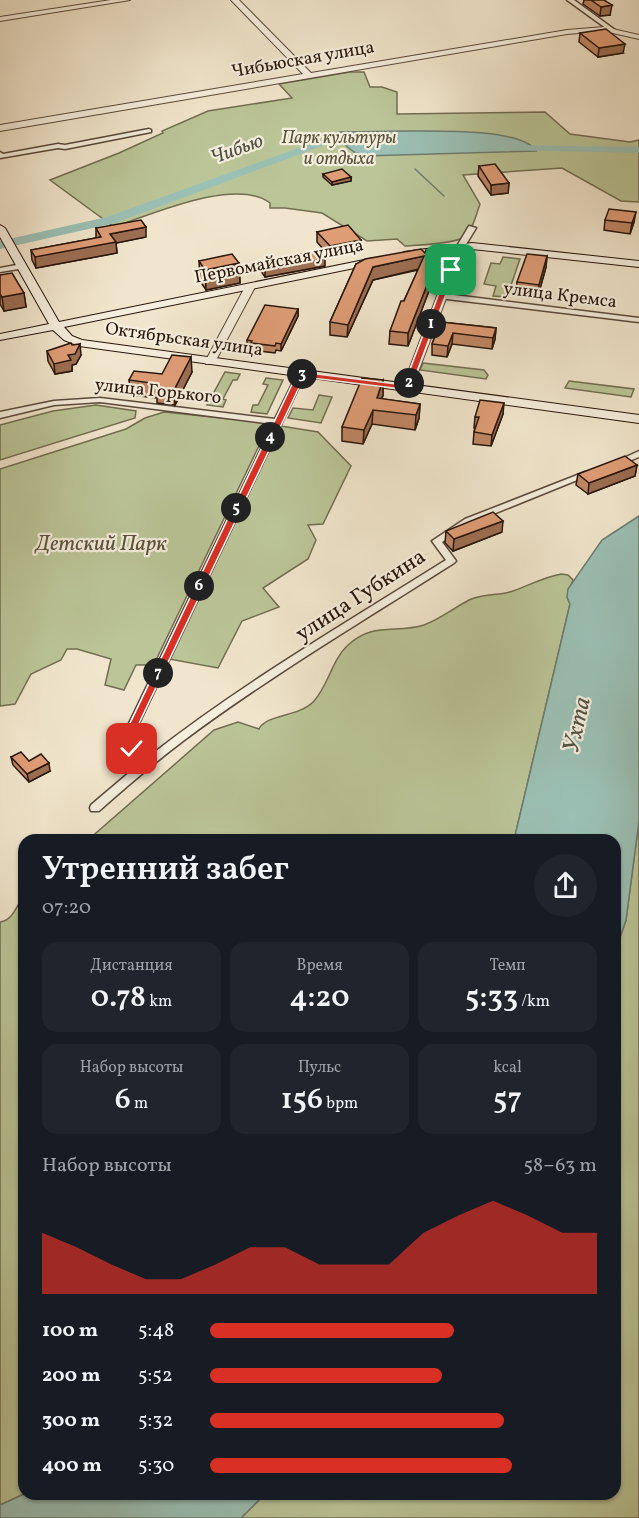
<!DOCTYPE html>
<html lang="ru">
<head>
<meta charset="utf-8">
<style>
  body { margin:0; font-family:Vollkorn,serif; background:#20242c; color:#f1f3f6; height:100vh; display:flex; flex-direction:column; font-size:22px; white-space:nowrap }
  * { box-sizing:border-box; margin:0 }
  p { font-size:20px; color:#9ea1a6 }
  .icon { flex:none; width:33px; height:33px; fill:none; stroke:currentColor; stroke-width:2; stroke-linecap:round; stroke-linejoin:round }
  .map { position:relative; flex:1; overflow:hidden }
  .sheet { position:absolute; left:18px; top:834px; width:603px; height:666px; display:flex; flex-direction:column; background:#171b24; border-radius:18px; box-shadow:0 2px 4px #0004 }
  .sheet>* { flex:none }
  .pin { position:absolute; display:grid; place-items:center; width:51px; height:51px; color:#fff; margin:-26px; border-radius:12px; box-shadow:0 3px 9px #0006 }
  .km { position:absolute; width:30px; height:30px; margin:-15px; border-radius:50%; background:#222; color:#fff; font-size:16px; line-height:30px; text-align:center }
  .round { display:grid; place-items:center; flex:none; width:63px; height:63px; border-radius:32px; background:#20242c }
  .headline { display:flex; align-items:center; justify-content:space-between; height:102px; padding:0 24px }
  h1 { font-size:33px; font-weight:600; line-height:45px }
  .figures { display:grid; grid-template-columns:repeat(3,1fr); gap:9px; height:102px; padding:6px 24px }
  .figures div { display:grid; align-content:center; border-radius:15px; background:#20242c; text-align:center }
  .figures b { font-size:30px; font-weight:600 }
  .figures small { font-size:16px; font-weight:400 }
  .figures p { font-size:16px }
  .chart { height:168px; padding:12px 24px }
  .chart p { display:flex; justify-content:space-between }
  .chart svg { width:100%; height:108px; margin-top:6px; fill:#d93025; opacity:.7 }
  ul { padding:0 24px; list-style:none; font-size:20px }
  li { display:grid; grid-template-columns:96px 72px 1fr; align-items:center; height:45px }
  li i { height:15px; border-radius:8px; background:#d93025 }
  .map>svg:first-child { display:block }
  .green { fill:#bbc598; stroke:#726d52; stroke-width:1.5 }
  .water { fill:#9bc0b5; stroke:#6d7c71; stroke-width:1.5 }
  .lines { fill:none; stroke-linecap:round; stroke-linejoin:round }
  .stream { stroke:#6d7c71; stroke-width:1.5 }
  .river { fill:#9bc0b5; fill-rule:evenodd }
  .minor-casing { stroke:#5a493c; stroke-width:3 }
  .tertiary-casing { stroke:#5a493c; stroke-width:2 }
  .secondary-casing { stroke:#28150b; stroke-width:2 }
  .minor { fill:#f6efde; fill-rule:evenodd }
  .tertiary { fill:#f6efde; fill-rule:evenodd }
  .secondary { fill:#f6efde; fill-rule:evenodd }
  .wall { fill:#c08765; stroke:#28150b; stroke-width:1.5 }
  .shaded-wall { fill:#9c6e53; stroke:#28150b; stroke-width:1.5 }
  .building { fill:#df9d76; stroke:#28150b; stroke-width:1.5 }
  .route { fill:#d93025; stroke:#fff; stroke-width:1.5 }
  .labels { text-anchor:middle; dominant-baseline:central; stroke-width:4.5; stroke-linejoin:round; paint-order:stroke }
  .far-street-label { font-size:18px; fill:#28150b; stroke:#f6efde }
  .far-park-label { font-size:18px; font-style:italic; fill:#5b533c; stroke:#f6efde }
  .far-water-label { font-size:20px; font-style:italic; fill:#505146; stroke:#f6efde }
  .park-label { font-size:22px; font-style:italic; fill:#5b533c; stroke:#f6efde }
  .street-label { font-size:22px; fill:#28150b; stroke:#f6efde }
  .water-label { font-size:24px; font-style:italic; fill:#505146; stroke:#f6efde }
</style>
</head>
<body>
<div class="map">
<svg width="639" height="1518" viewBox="0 0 639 1518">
  <rect width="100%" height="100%" fill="#f1e6cd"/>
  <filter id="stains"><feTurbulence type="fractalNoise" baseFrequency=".00333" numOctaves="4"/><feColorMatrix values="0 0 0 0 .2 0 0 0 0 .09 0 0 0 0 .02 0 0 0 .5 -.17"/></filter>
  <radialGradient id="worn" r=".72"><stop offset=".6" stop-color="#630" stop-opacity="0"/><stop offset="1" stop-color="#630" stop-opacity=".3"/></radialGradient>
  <g class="green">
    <path d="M350,72H364L370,87H382L397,92V114L545,112L570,134L630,142L639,140V202L621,201L562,168L463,175L480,204C476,215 473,231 462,238C452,244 418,245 405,246L397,239L367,241L322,213L285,208H270V203C236,177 153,214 114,227L50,180L119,153L163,133L162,131L208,111L292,98L279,84Z"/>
    <polygon points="503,257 520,259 507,297 493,296 496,286 484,284 491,263 500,264"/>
    <polygon points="423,363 484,370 488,375 486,379 420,370"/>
    <polygon points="225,372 240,374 237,380 233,380 223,399 226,400 223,407 207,405"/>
    <polygon points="266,378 283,380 267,414 251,412 253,405 258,405 268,385 263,384"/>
    <polygon points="569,381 634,389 631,397 565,388"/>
    <polygon points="319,395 332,397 321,423 288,418 293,408 313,410"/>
    <polygon points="96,405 136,411 135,418 0,460 0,425 53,411"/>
    <polygon points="164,412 260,422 268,427 156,660 150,665 136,665 124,690 105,685 111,659 77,649 67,649 61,660 31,674 15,704 0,706 0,469 126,429 145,418"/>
    <polygon points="281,426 318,432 351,466 323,524 308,525 316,540 308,559 263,588 279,607 242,621 218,668 169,659"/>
    <path d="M561,574L568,575L573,580L567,597L570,604L514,840H88L214,730L238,722L259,729C266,714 300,717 314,701C328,686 332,660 347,646C373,621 396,634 424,625C440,619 454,608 469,600C483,593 499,596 513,591C530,585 544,577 561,574Z"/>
    <polygon points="639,821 639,1518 241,1518 265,1494 615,1494 615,952 626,920"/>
    <path d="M24,896V1494L0,1505V922C14,920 16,905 24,896Z"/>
  </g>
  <g class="water">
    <path d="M405,131C432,131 523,128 536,151L364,156L354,152L340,141H336L331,134L340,132Z"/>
    <polygon points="639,516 639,821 626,920 615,952 615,840 514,840 570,604 567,597 568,589 602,540"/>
    <polygon points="24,1494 265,1494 241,1518 0,1518 0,1505"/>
  </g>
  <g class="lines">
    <polyline class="stream" points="415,169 444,196"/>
    <g class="river">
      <polygon points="332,136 359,138 365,141 359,144 333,142 115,223 0,249 0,241 107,217"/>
      <polygon points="509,145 639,147 639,153 505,150 505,146"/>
    </g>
    <defs>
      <g id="minor">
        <polygon points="567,0 574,0 615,30 610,31"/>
        <polygon points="149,129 151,130 151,132 65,149 58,148 0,158 0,152 3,154 58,144 65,145"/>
        <polygon points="469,226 476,228 465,246 446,294 639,318 639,322 439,298 438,296 451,264 443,258 420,252 424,250 448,254 453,258 457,246"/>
        <polygon points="22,264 25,264 25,268 0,272 0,268"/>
        <path d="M298,372H301L305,374L132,738L136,747L151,755C244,682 346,623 446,560L432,541L465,519L585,472H591L592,474L471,523L442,542L456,561L454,563C363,621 270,676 183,741C154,763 126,787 99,811H91L90,808L91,805L144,760L128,752L122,738L273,424L100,402L54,405L0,418V412L54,401L100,398L275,419Z"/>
        <polygon points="639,451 639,457 617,466 613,463"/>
      </g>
      <g id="tertiary">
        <polygon points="111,0 130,0 0,21 0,17"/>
        <polygon points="231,0 239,0 311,73 567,30 604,27 639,35 639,39 604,31 567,34 0,131 0,125 303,74"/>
        <polygon points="250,284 255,287 215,362 214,364 206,364 205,362 245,287"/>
        <polygon points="442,293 447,296 412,388 407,391 403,390 402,388 437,296"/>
      </g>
      <g id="secondary">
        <polygon points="0,225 5,228 59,322 374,258 379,261 374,264 64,327 72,336 82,340 639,415 639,423 79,346 64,340 53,330 0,340 0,334 49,324 0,237"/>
        <polygon points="472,243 639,261 639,267 472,249 404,258 399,255 404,252"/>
      </g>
    </defs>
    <use href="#minor" class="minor-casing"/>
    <use href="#tertiary" class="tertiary-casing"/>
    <use href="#secondary" class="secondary-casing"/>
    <use href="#minor" class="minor"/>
    <use href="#tertiary" class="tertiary"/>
    <use href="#secondary" class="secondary"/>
  </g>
  <g class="wall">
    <polygon points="584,0 604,0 610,15 600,16 583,4"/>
    <polygon points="580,33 623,53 598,57 579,42"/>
    <polygon points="479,166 509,183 508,193 491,195 478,176"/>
    <polygon points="323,174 351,177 351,181 332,185 323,177"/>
    <polygon points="605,220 634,222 630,234 604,230"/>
    <polygon points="96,228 146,237 116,243 117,253 36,268 32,260 31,250 96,238"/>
    <polygon points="317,232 361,240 361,250 330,257 317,242"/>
    <polygon points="547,256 546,267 538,296 516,293 517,282"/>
    <polygon points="199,261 239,263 240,283 206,290 200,281"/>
    <polygon points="260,263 325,266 265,277 260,270"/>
    <polygon points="356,264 438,267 408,346 389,344 390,331 418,270 373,280 347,337 330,335 330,322"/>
    <polygon points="0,275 24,293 26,307 4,311 0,304"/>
    <polygon points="298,309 298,316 281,351 276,350 275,353 251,350 251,348 247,347 247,340"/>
    <polygon points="441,322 496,328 495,339 492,349 452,344 447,357 432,355 432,344"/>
    <polygon points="47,351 81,355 76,364 72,365 72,371 55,374 48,361"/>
    <polygon points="192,372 175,405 157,403 157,398 131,395 129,380 162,374"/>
    <polygon points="383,380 383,395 382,399 420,404 419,418 415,430 372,424 363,444 342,441 342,427"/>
    <polygon points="503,414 491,446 473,444 474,432 475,428 474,428 475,417"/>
    <polygon points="637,465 635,476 588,494 576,485 578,474"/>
    <polygon points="446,531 502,532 453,551 445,543"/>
    <polygon points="11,757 29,761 50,771 29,782 13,765"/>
  </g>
  <g class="shaded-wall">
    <polygon points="612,5 610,15 600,16 601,7"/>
    <polygon points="625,44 623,53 598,57 599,48"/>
    <polygon points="351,177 351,181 332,185 332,182"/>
    <polygon points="509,183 508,193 491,195 491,185"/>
    <polygon points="636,212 634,222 630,234 632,223"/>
    <polygon points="146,227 146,237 116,243 117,253 36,268 35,257 110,234"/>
    <polygon points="361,240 361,250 330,257 330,246"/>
    <polygon points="439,255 438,267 408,346 408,333"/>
    <polygon points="424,256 423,268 373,280 347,337 348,325 373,267"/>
    <polygon points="547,256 546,267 538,296 539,285"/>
    <polygon points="325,259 325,266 265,277 265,270"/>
    <polygon points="239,263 240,283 206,290 205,270"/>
    <polygon points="24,293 26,307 4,311 2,297"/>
    <polygon points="298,309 298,316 281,351 281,344"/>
    <polygon points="496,328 495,339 492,349 493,338"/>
    <polygon points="453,333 452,344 447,357 448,346"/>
    <polygon points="80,344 81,355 76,364 72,365 72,371 55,374 54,364"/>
    <polygon points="191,357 192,372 175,405 174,390"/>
    <polygon points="383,380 383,395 377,410 377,398"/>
    <polygon points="504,403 503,414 491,446 492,435"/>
    <polygon points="420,404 419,418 415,430 416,415"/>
    <polygon points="373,410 372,424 363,444 364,430"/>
    <polygon points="637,465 635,476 588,494 589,483"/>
    <polygon points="503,521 502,532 453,551 454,539"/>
    <polygon points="49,763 50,771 29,782 27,774"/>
  </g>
  <g class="building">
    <polygon points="591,0 604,0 612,5 601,7"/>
    <polygon points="606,29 625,44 599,48 580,33"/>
    <polygon points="495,164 509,183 491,185 479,166"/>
    <polygon points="342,169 351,177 332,182 323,174"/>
    <polygon points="609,209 636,212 632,223 605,220"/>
    <polygon points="141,220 146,227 110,234 116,242 35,257 31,250 101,237 96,228"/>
    <polygon points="348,225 361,240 330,246 317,232"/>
    <polygon points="421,249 425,253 426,250 430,251 439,255 408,333 390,331 401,301 404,301 424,256 373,267 348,325 330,322 356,264 365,259"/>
    <polygon points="319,251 325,259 265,270 260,263 295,255"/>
    <polygon points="232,254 239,263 205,270 199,261"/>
    <polygon points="527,254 547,256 539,285 517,282"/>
    <polygon points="12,273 24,293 2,297 0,294 0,275"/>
    <polygon points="265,305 298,309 281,344 276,343 275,346 251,343 252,341 247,340"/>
    <polygon points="441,322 496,328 493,338 453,333 448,346 432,344"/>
    <polygon points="71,343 72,345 80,344 75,354 68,355 71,360 54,364 47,351"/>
    <polygon points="172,355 191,357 174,390 156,388 158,384 129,380 134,371 162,374"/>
    <polygon points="362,378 383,380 377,398 420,404 416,415 373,410 364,430 342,427"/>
    <polygon points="480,400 504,403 492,435 474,432 479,417 475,417"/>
    <polygon points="625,456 637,465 589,483 578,474"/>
    <polygon points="493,512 503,521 454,539 446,531"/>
    <polygon points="21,752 29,761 41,754 49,763 27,774 11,757"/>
  </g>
  <polygon class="route" points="451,268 455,270 410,390 304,377 132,738 137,749 135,751 128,751 123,738 297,374 301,372 404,385 448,270"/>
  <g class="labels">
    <g class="far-street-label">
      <text transform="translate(303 60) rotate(-10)">Чибьюская улица</text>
      <text transform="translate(279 262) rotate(-11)">Первомайская улица</text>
      <text transform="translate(560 296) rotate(7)">улица Кремса</text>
      <text transform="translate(184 340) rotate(8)">Октябрьская улица</text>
      <text transform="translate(158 392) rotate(6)">улица Горького</text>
    </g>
    <g class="far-park-label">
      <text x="339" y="138">Парк культуры<tspan x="339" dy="21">и отдыха</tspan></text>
    </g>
    <g class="far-water-label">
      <text transform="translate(237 150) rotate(-20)">Чибью</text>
    </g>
    <g class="park-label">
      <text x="101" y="544">Детский Парк</text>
    </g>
    <g class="street-label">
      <text transform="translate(361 596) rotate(-33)">улица Губкина</text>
    </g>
    <g class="water-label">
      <text transform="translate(578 725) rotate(-77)">Ухта</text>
    </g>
  </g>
  <rect width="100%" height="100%" filter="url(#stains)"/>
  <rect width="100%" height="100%" fill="url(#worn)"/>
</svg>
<div class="pin" style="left:451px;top:270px;background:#1e9e55"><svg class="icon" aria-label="arrive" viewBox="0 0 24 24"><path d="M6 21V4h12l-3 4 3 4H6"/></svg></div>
<div class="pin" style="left:132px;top:749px;background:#d93025"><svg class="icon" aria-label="check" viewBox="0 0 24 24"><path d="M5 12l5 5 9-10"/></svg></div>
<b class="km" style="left:431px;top:324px">1</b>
<b class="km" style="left:409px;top:383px">2</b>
<b class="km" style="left:302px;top:374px">3</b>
<b class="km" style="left:270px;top:437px">4</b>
<b class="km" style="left:236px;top:508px">5</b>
<b class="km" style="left:199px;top:586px">6</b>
<b class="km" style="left:158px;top:673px">7</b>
<section class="sheet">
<div class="headline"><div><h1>Утренний забег</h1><p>07:20</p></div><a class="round"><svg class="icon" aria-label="share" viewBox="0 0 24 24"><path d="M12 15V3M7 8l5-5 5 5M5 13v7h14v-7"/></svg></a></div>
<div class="figures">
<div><p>Дистанция</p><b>0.78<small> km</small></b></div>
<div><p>Время</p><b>4:20</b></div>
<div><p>Темп</p><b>5:33<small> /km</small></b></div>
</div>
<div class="figures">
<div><p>Набор высоты</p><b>6<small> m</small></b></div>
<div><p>Пульс</p><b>156<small> bpm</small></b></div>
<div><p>kcal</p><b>57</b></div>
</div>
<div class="chart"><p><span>Набор высоты</span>58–63 m</p>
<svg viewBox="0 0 160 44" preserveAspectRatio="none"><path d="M0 44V19L10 25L20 32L30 38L40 38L50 32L60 25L70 25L80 32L90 32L100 32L110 19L120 12L130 6L140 12L150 19L160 19V44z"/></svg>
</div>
<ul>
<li><b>100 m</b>5:48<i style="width:63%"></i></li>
<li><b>200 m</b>5:52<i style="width:60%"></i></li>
<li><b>300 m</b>5:32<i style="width:76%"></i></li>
<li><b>400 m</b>5:30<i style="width:78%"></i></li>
</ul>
</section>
</div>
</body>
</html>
